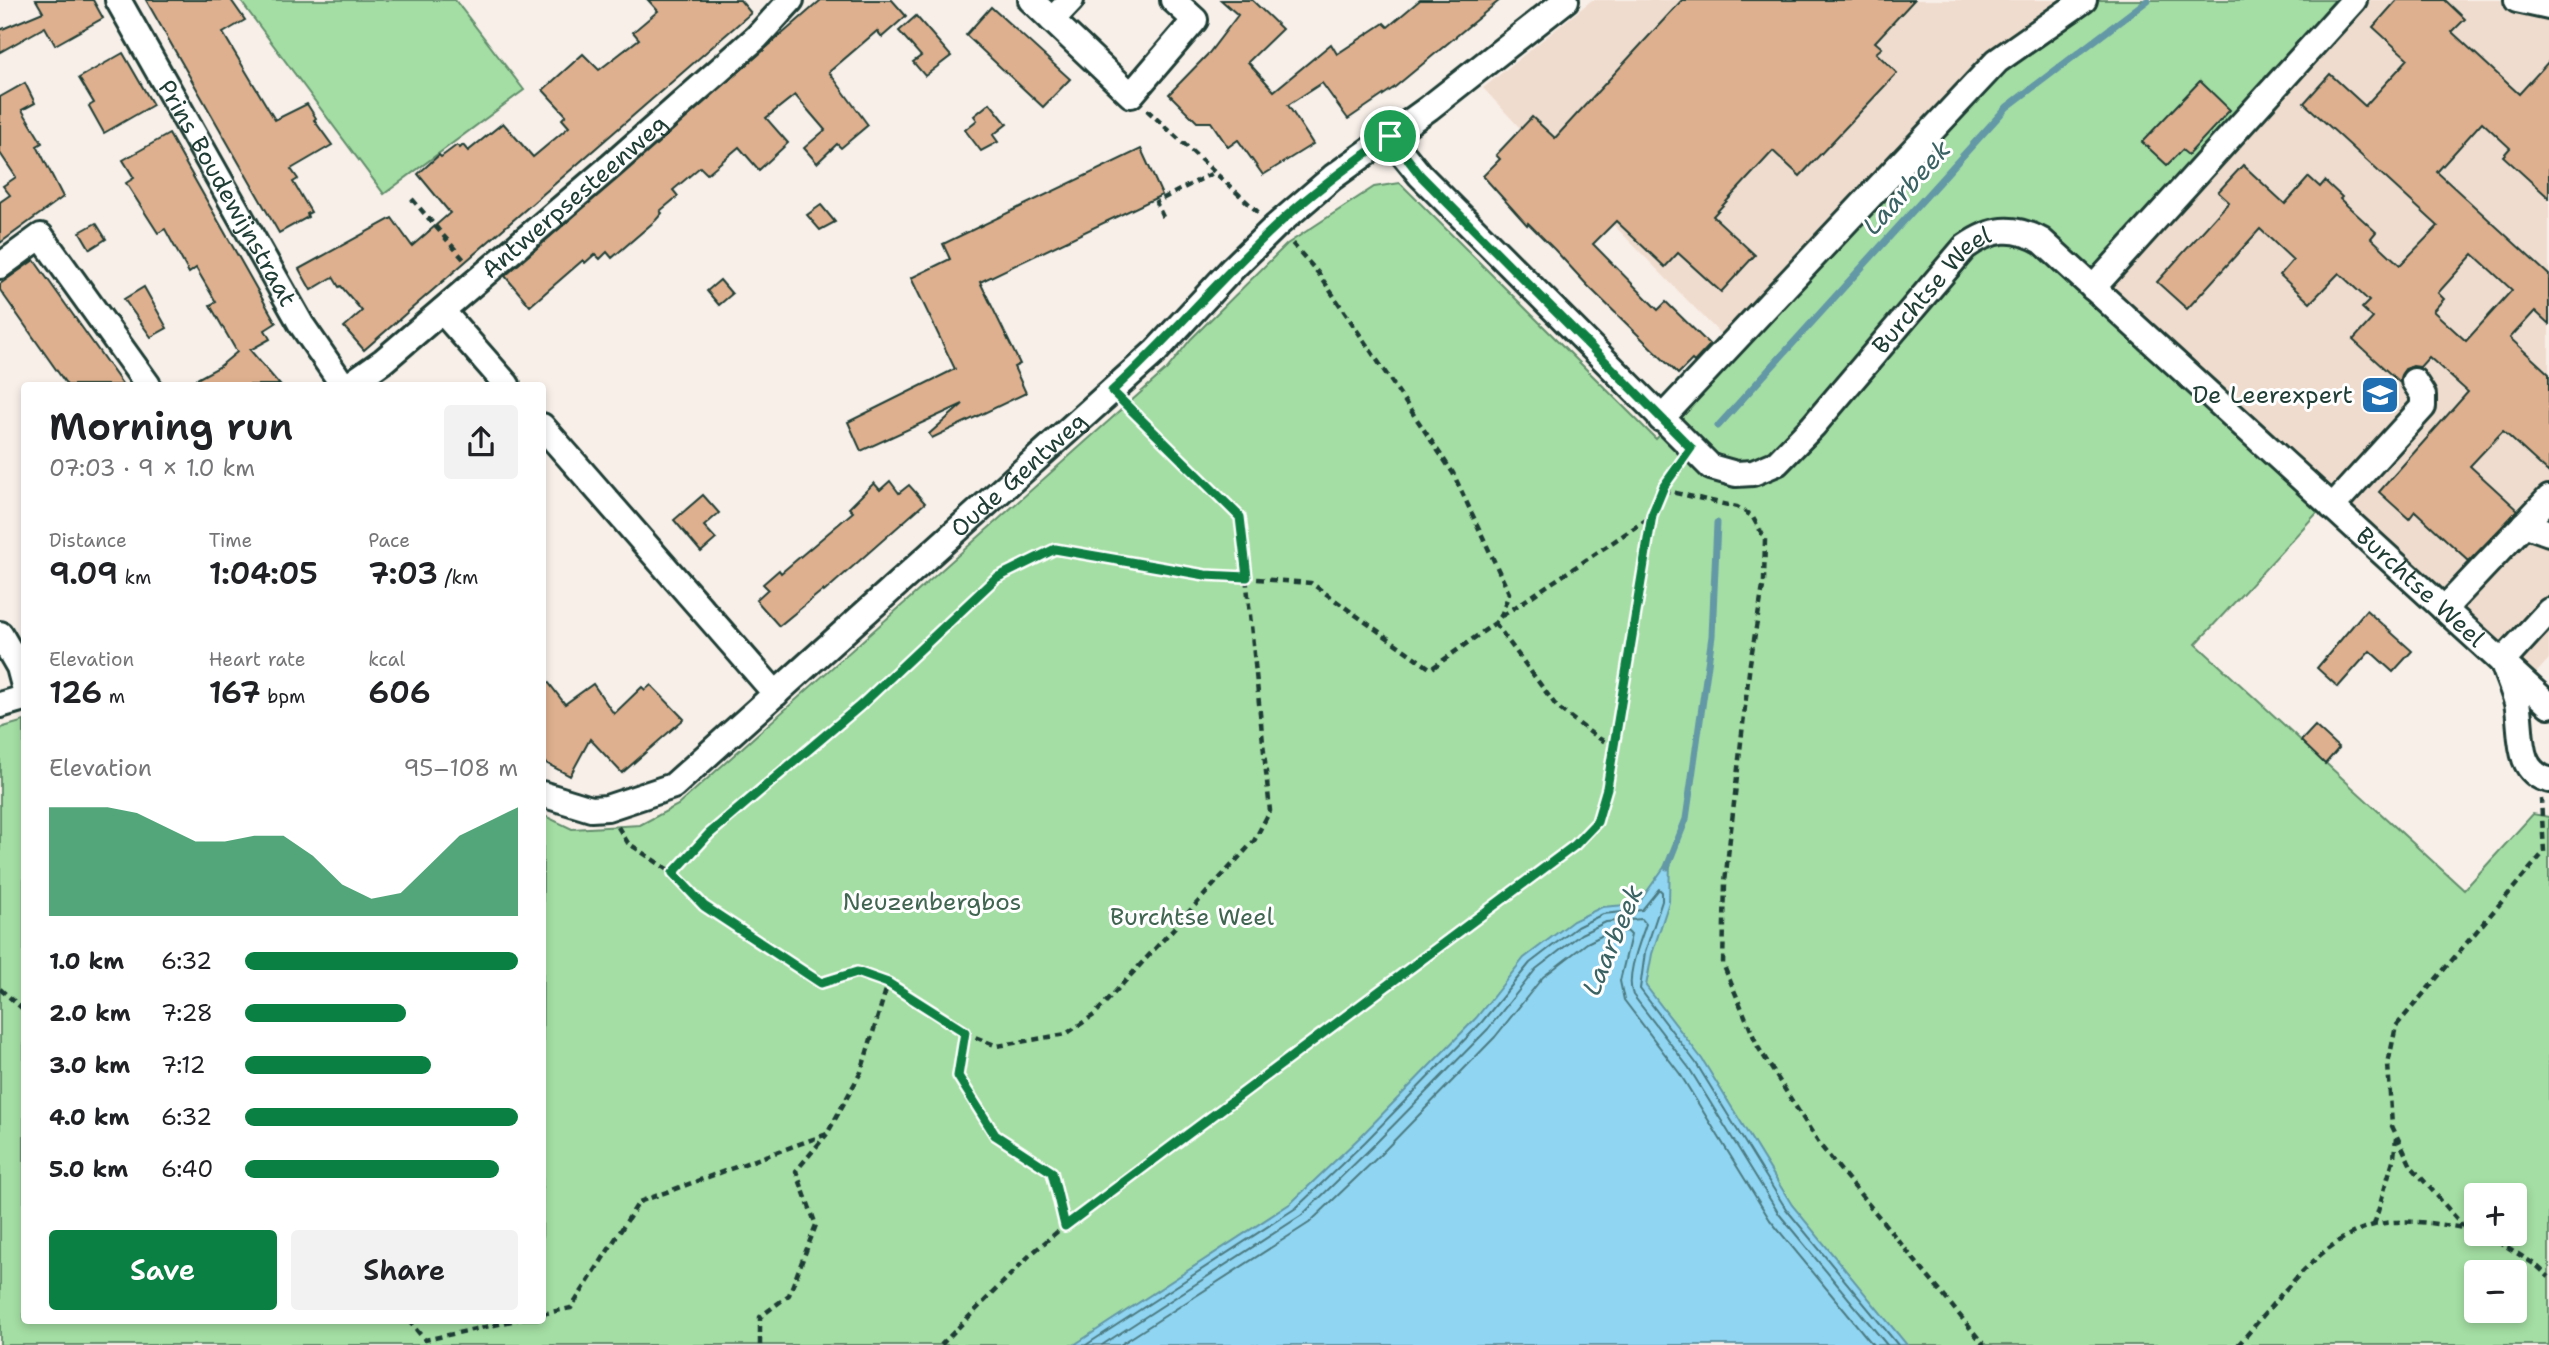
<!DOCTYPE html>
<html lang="en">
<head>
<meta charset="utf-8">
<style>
  body { margin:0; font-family:"Shantell Sans",sans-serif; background:#f2f2f2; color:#202124; height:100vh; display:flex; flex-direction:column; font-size:26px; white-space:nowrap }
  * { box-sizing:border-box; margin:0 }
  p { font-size:23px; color:#757577 }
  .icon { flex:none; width:38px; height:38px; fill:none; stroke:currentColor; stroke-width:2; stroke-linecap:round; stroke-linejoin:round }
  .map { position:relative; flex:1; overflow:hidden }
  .side { position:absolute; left:21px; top:382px; width:525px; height:942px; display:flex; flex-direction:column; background:#fff; border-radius:7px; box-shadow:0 4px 10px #0003 }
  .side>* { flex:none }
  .tools { position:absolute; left:2464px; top:1183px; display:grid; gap:14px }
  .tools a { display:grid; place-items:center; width:63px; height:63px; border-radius:7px; background:#fff; box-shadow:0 4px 10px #0003; font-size:35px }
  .pin { position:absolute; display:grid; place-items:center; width:60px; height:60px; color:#fff; margin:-30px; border:4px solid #fff; border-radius:50%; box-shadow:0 2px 7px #0007 }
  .round { display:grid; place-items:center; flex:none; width:74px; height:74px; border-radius:7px; background:#f2f2f2 }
  .overview { display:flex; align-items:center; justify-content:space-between; height:119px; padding:0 28px }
  h1 { font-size:38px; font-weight:600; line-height:52px }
  .metrics { display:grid; grid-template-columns:repeat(3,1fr); gap:10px; height:119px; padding:7px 28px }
  .metrics div { display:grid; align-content:center }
  .metrics b { font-size:30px; font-weight:600 }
  .metrics small { font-size:19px; font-weight:400 }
  .metrics p { font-size:19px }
  .chart { height:196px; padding:14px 28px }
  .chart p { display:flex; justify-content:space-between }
  .chart svg { width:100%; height:126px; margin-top:7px; fill:#0b8043; opacity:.7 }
  .action { display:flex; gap:14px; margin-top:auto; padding:14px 28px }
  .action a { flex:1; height:80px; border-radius:7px; background:#0b8043; color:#fff; font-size:28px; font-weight:600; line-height:80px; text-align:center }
  .action a+a { background:#f2f2f2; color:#202124 }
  ul { padding:0 28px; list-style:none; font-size:23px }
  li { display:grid; grid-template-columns:112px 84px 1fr; align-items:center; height:52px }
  li i { height:18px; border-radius:9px; background:#0b8043 }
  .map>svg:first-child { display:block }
  .built { fill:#f0dcce }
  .green { fill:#a4dea4; stroke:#628e6c; stroke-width:2; fill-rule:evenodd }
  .water { fill:#90d5f2; stroke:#6398a6; stroke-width:2 }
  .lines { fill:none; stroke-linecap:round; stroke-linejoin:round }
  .shore { stroke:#4c7a80; stroke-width:2 }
  .stream { stroke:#6398a6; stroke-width:7 }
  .building { fill:#deb08f; stroke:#1f3d34; stroke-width:2; fill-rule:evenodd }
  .minor-casing { stroke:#1f3d34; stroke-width:30 }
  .path { stroke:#1f3d34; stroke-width:4.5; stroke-dasharray:7 5; stroke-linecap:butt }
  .minor { stroke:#fff; stroke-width:24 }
  .route-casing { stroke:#fff; stroke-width:14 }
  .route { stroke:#0b8043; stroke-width:9 }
  .labels { text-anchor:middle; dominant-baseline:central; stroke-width:6; stroke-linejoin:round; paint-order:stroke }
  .street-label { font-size:24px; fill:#1f3d34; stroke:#fff }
  .poi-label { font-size:24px; fill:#1f3d34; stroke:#fff; text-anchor:end }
  .park-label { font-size:24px; fill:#406550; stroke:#fff }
  .water-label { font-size:26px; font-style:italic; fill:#3b6364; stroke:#fff }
</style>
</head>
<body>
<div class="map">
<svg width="2549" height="1345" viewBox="0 0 2549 1345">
  <rect width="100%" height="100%" fill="#f8efe9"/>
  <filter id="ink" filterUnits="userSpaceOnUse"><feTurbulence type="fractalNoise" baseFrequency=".0143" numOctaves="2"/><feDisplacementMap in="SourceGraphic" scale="14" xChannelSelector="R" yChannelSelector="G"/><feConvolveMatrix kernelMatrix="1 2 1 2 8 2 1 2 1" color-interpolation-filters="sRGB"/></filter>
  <g filter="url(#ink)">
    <g class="built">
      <polygon points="1592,0 2065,0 1740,354 1542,152 1483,88"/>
      <polygon points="2261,0 2549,0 2549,659 2526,684 2093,288"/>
    </g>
    <g class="green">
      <polygon points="240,0 455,0 524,90 384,194"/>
      <path d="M2065,0H2354L2093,288L2327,502L2196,644L2464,890L2533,814L2549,817V1345H0V728L24,721V1320H542L543,815L572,829L640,825L678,805L1167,369L1191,339L1287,244L1374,187L1400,183L1656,439L1740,354ZM2476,1195H2515V1234H2476ZM2476,1272H2515V1311H2476Z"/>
    </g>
    <polygon class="water" points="1670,859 1669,902 1652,954 1646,986 1702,1059 1792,1205 1907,1345 1074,1345 1291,1203 1360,1137 1476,1018 1524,958 1573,921 1602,907 1638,904"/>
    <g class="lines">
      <g class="shore">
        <polyline points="1086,1345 1296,1208 1365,1142 1481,1023 1530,963 1577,927 1603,914 1642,910 1659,889 1662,892 1662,901 1645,952 1640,989 1696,1063 1786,1209 1898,1345"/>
        <path d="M1102,1345L1302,1215L1371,1148L1488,1029L1536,969L1581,934L1606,922L1642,919L1646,924C1640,942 1625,977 1633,995L1689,1068L1779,1214L1887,1345"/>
        <polyline points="1120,1345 1309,1223 1379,1156 1495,1037 1543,977 1587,943 1609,932 1627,931 1631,935 1620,981 1624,1000 1680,1074 1770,1220 1873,1345"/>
      </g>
      <g class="stream">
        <polyline points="1718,426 2007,107 2148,0"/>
        <polyline points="1667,867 1686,819 1712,636 1717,523"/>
      </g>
    </g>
    <g class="building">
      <polygon points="36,0 93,0 103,18 55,45 45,27 0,52 0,30 43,12"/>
      <polygon points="146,0 231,0 245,20 223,33 275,120 307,104 316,118 314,120 332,145 291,169 298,179 293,182 311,212 307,214 308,217 279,233"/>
      <polygon points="648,0 740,0 751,13 364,350 344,327 362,311 341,286 339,287 333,277 311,290 299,269 392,218 412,246 450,213 418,174 439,155 441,157 457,145 460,148 463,145 468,151 503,123 533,157 569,127 562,119 566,115 543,90 583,54 599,70 639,39 633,32 658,11"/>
      <polygon points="821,0 892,0 906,16 882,37 877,31 829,72 868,125 841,148 837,144 817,163 804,148 825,130 795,95 766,118 788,143 759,170 739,147 707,174 700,167 673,190 678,196 660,211 662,213 656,220 612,258 607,252 600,259 595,254 585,263 583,260 530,306 505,276"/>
      <polygon points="1221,0 1252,0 1282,29 1248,62 1274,91 1331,44 1337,54 1384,23 1388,27 1420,0 1500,0 1395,87 1348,119 1322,83 1288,105 1313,144 1263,175 1238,140 1228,147 1211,122 1197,122 1169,94 1209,53 1238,15"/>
      <polygon points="1682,0 1914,0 1875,42 1882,48 1876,53 1897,73 1800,176 1773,151 1713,216 1755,255 1721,292 1678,253 1665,267 1616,221 1593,244 1658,310 1666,302 1710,345 1694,362 1692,360 1678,374 1588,286 1555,250 1528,223 1527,225 1483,176 1500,159 1496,155 1532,117 1555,138"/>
      <path d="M2397,0H2445L2465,19L2452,32L2519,94L2549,61V198L2503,156L2510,148L2482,122L2437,172L2549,275V324L2535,311L2510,338L2549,374V473L2503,431L2470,466L2518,510L2469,561L2415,511L2409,519L2379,492L2468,392L2429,357L2420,367L2413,366L2405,369L2401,375L2399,382L2353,340L2373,318L2362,308L2369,301L2339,273L2310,303L2280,275L2293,260L2260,229L2187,309L2157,282L2229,202L2218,192L2243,165L2285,204L2309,177L2320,187L2325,181L2342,197L2340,199L2376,232L2371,238L2400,265L2438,226L2304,103L2330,74L2365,106L2408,59L2373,27ZM2473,254L2512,290L2466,341L2433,311L2444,299L2438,293Z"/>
      <polygon points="991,7 1070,79 1043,107 966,35"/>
      <polygon points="916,16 951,56 925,76 913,62 921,56 899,31"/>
      <polygon points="123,53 153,105 104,133 89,106 94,103 79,78"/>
      <polygon points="2200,81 2230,110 2188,155 2182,150 2167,165 2142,142"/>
      <polygon points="25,83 35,103 22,110 42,143 37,146 63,197 0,243 0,202 10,195 3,186 16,177 0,153 0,97"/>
      <polygon points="990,103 1007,124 993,135 998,142 981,151 965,130 977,120 974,116"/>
      <polygon points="169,134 276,323 265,330 270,339 250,350 280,385 186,385 219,367 237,352 210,305 216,302 196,268 189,273 165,229 158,233 126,183 134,178 123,160"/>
      <polygon points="1141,149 1162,195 980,282 1020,364 1014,367 1026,393 932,438 929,434 963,404 861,451 848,422 955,369 911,278 950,259 943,244"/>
      <polygon points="821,205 835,222 820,230 807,215"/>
      <polygon points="96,223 106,239 90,249 80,232"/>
      <polygon points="34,260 66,305 123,385 67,385 0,290 0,284"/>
      <polygon points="720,280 732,294 719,305 707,291"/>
      <polygon points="144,287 167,328 151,337 124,299"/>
      <polygon points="890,481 899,493 909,485 925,503 824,592 823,590 779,626 756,600 768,589 763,584 779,570 781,573 853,512 849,508 874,483 880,490"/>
      <polygon points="703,495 719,513 704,526 716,539 701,552 674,520"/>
      <polygon points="2366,610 2412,651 2393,672 2370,651 2338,687 2317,668"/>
      <polygon points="542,674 565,704 593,684 614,714 642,687 645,690 651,685 684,719 622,773 590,739 570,776 542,761"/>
      <polygon points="2315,726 2339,748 2325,764 2301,741"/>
    </g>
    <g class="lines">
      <defs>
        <g id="minor">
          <path id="s1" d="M118,0L301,324L343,385"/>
          <polyline points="1031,0 1131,95 1195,20 1173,0"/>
          <polyline points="2517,0 2549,7"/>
          <polyline points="1052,20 1071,0"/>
          <path id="s2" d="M1389,137L1420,175L1711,467L1736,474L1753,473L1777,463L1813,426L1965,247C1992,228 2013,225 2042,241L2549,705"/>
          <polyline points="0,266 41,236 148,385"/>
          <polyline points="2093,288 2354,0"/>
          <polyline points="442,311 507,385"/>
          <path id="s3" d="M349,385L383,361L612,165L757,37L791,0"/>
          <polyline points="1661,419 1997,61 2084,0"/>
          <polyline points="542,426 776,694"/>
          <polyline points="2332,507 2423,407 2423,395 2414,381"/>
          <polyline points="2524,524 2549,533"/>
          <polyline points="2444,609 2549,498"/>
          <polyline points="0,634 19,667 24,686"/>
          <polyline points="2502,662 2549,611"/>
          <path d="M2504,666C2508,678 2514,691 2517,703C2523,729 2514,772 2549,780"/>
          <polyline points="0,705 24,698"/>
          <path id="s4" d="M542,794L591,809L607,808L673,786L1156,351L1233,268L1276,226L1333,177L1429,108L1566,0"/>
        </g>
      </defs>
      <use href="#minor" class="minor-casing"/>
      <g class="path">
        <polyline points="1147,110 1259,213"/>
        <polyline points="412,199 466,262"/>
        <polyline points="1163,217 1156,202 1213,173"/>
        <polyline points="1663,490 1737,507 1752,516 1765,539 1764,581 1750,663 1725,882 1723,964 1758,1047 1820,1145 1984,1345"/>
        <polyline points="1502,616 1652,516"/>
        <polyline points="1495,623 1557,707 1595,736 1614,747"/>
        <polyline points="618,827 628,843 673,873 704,906 821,983 857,972 888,983 965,1033 997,1046 1066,1034 1094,1015 1254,841 1270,811 1240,517 1128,406"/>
        <polyline points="673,873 709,834 861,706 996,578 1055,549 1205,575 1311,583 1431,669 1495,623 1501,616 1509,593 1453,473 1319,274 1291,242"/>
        <polyline points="0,989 24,1010"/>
        <polyline points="965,1033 958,1076 995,1134 1052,1172 1065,1226"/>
        <polyline points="2374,1225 2394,1157 2396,1138"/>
        <polyline points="2465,1228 2411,1166 2392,1126 2388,1064 2396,1026 2544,852 2541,799"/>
        <polyline points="2487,1234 2537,1266 2549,1277"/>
        <polyline points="542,1314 571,1308 639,1202 827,1134 861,1072 888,983"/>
        <polyline points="408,1320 425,1340 517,1320"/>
        <polyline points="760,1345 760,1317 789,1295 816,1225 796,1171 827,1134"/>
        <polyline points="941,1345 1030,1255 1085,1208 1575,845 1597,822 1607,788 1652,515 1664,487 1679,466"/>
        <path d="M2238,1345C2274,1305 2320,1238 2374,1225C2407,1217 2443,1225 2476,1230"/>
      </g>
      <use href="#minor" class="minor"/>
    </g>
  </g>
  <g class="lines" filter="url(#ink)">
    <defs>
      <path id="route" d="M1390,136L1420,175L1691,448L1664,486L1652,515L1607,788L1597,822L1575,845L1065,1226L1052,1172L995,1135L958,1076L965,1032L888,983L857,972L821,983L704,906L673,873L709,834L861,705L996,578L1055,549L1205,575L1247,577L1240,517L1112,391C1169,339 1219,279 1275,227C1311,193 1350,165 1390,136Z"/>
    </defs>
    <use href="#route" class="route-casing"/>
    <use href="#route" class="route"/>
  </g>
  <defs>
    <symbol id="school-square" viewBox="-11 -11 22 22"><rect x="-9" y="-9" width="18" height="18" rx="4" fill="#1f6fb2" stroke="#fff"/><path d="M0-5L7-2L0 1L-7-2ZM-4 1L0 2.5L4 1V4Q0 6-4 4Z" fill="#fff"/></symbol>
  </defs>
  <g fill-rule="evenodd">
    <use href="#school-square" x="2358" y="373" width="44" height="44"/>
  </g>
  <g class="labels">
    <g class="street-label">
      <text stroke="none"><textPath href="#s1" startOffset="222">Prins Boudewijnstraat</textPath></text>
      <text stroke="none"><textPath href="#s3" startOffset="294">Antwerpsesteenweg</textPath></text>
      <text stroke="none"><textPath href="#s2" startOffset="763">Burchtse Weel</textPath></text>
      <text stroke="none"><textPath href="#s4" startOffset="602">Oude Gentweg</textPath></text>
      <text stroke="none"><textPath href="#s2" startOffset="1412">Burchtse Weel</textPath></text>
    </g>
    <g class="poi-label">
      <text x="2353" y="395">De Leerexpert</text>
    </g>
    <g class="park-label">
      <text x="932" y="902">Neuzenbergbos</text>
      <text x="1192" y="917">Burchtse Weel</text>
    </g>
    <g class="water-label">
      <text transform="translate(1906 187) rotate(-48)">Laarbeek</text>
      <text transform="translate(1612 940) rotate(-67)">Laarbeek</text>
    </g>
  </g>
</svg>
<div class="tools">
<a>+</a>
<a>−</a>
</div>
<div class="pin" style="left:1390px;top:136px;background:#1e9e55"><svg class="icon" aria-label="arrive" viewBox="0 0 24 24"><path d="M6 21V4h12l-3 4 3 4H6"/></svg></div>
<section class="side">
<div class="overview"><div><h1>Morning run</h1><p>07:03 · 9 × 1.0 km</p></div><a class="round"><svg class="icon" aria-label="share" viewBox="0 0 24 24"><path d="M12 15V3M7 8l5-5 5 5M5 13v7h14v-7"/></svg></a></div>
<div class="metrics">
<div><p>Distance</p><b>9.09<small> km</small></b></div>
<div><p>Time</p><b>1:04:05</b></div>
<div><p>Pace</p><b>7:03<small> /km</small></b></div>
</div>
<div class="metrics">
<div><p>Elevation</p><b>126<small> m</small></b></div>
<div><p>Heart rate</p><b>167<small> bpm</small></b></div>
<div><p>kcal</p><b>606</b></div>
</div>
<div class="chart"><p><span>Elevation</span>95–108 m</p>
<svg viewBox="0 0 160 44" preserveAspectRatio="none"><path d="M0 44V6L10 6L20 6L30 8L40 13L50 18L60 18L70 16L80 16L90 23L100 33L110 38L120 36L130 26L140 16L150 11L160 6V44z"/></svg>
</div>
<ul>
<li><b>1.0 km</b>6:32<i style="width:100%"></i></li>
<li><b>2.0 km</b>7:28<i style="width:59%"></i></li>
<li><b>3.0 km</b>7:12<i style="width:68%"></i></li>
<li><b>4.0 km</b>6:32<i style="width:100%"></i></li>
<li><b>5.0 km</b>6:40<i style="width:93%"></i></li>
</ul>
<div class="action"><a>Save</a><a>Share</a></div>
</section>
</div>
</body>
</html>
